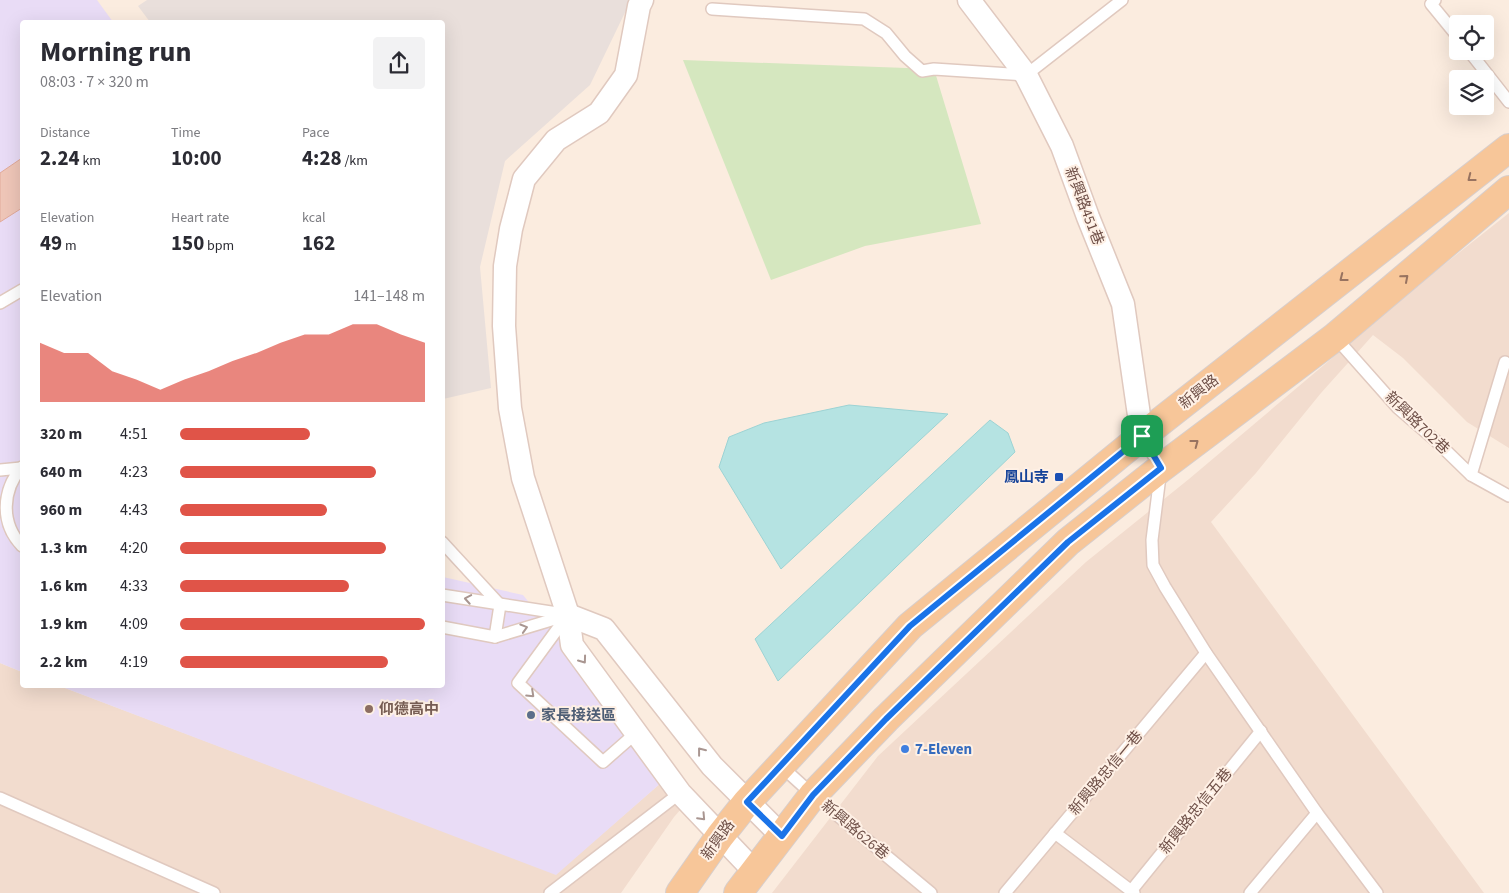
<!DOCTYPE html>
<html lang="en">
<head>
<meta charset="utf-8">
<style>
  body { margin:0; font-family:"Source Sans 3","Noto Sans TC",sans-serif; background:#f2f2f3; color:#2b2b33; height:100vh; display:flex; flex-direction:column; font-size:19px; white-space:nowrap }
  * { box-sizing:border-box; margin:0 }
  p { font-size:16px; color:#7c7c81 }
  .icon { flex:none; width:28px; height:28px; fill:none; stroke:currentColor; stroke-width:2; stroke-linecap:round; stroke-linejoin:round }
  .map { position:relative; flex:1; overflow:hidden }
  .sheet { position:absolute; left:20px; top:20px; width:425px; height:668px; display:flex; flex-direction:column; background:#fff; border-radius:5px; box-shadow:0 5px 20px #0002 }
  .sheet>* { flex:none }
  .fabs { position:absolute; left:1449px; top:15px; display:grid; gap:10px }
  .fabs a { display:grid; place-items:center; width:45px; height:45px; border-radius:5px; background:#fff; box-shadow:0 5px 20px #0002; font-size:25px }
  .pin { position:absolute; display:grid; place-items:center; width:42px; height:42px; color:#fff; margin:-21px; border-radius:10px; box-shadow:0 2px 8px #0006 }
  .round { display:grid; place-items:center; flex:none; width:52px; height:52px; border-radius:5px; background:#f2f2f3 }
  .summary { display:flex; align-items:center; justify-content:space-between; height:85px; padding:0 20px }
  h1 { font-size:28px; font-weight:700; line-height:38px }
  .stats { display:grid; grid-template-columns:repeat(3,1fr); gap:8px; height:85px; padding:5px 20px }
  .stats div { display:grid; align-content:center }
  .stats b { font-size:21px; font-weight:700 }
  .stats small { font-size:14px; font-weight:400 }
  .stats p { font-size:14px }
  .chart { height:140px; padding:10px 20px }
  .chart p { display:flex; justify-content:space-between }
  .chart svg { width:100%; height:90px; margin-top:5px; fill:#e05448; opacity:.7 }
  ul { padding:0 20px; list-style:none; font-size:16px }
  li { display:grid; grid-template-columns:80px 60px 1fr; align-items:center; height:38px }
  li i { height:12px; border-radius:6px; background:#e05448 }
  .map>svg:first-child { display:block }
  .residential { fill:#f2dcce }
  .industrial { fill:#e9dfdb }
  .education { fill:#e9dcf6 }
  .green { fill:#d5e7bf }
  .water { fill:#b5e3e2; stroke:#9cd3d4 }
  .building { fill:#efc6b8; stroke:#e1aa99 }
  .lines { fill:none; stroke-linecap:round; stroke-linejoin:round }
  .lane-casing { stroke:#e0c9bf; stroke-width:14 }
  .street-casing { stroke:#e0c9bf; stroke-width:25 }
  .primary-casing { stroke:#d7cecc; stroke-width:30 }
  .lane { stroke:#fff; stroke-width:11 }
  .street { stroke:#fff; stroke-width:22 }
  .primary { stroke:#f7c699; stroke-width:28 }
  .oneway { stroke:#987360 }
  .oneway2 { stroke:#a99691 }
  .route-casing { stroke:#fff; stroke-width:10 }
  .route { stroke:#1a73e8; stroke-width:6 }
  .transit-dot { fill:#1a4fb4; stroke:#fef0e5; stroke-width:2 }
  .education-dot { fill:#8d6e63; stroke:#fef0e5; stroke-width:2 }
  .service-dot { fill:#5c6f8a; stroke:#fef0e5; stroke-width:2 }
  .shop-dot { fill:#3f7fe0; stroke:#fef0e5; stroke-width:2 }
  .labels { text-anchor:middle; dominant-baseline:central; stroke-width:4; stroke-linejoin:round; paint-order:stroke }
  .street-label { font-size:15px; fill:#6f5048; stroke:#fef0e5 }
  .transit-label { font-size:15px; font-weight:bold; fill:#164399; stroke:#fef0e5; text-anchor:end }
  .education-label { font-size:15px; font-weight:bold; fill:#785e54; stroke:#fef0e5; text-anchor:start }
  .service-label { font-size:15px; font-weight:bold; fill:#4e5e75; stroke:#fef0e5; text-anchor:start }
  .shop-label { font-size:15px; font-weight:bold; fill:#366cbe; stroke:#fef0e5; text-anchor:start }
</style>
</head>
<body>
<div class="map">
<svg width="1509" height="893" viewBox="0 0 1509 893">
  <rect width="100%" height="100%" fill="#fbecdf"/>
  <g class="residential">
    <polygon points="1509,213 1509,448 1467,422 1403,358 1373,335 1321,393 1256,473 1211,522 1484,893 772,893 878,756 1086,562 1189,479 1427,278"/>
    <polygon points="0,663 22,672 22,685 57,685 556,874 670,775 695,793 674,817 621,893 0,893"/>
  </g>
  <polygon class="industrial" points="147,0 631,0 590,85 505,161 480,267 491,388 443,399 442,22 150,22 138,6"/>
  <g class="education">
    <polygon points="0,0 97,0 113,22 22,22 22,672 0,663"/>
    <polygon points="443,577 523,595 670,775 556,875 57,685 442,685"/>
  </g>
  <polygon class="green" points="683,60 934,69 981,224 865,246 771,280"/>
  <g class="water">
    <polygon points="849,405 948,414 781,569 719,467 729,437 764,423"/>
    <polygon points="990,420 1008,433 1015,452 778,681 755,639"/>
  </g>
  <polygon class="building" points="22,158 22,208 0,222 0,173"/>
  <g class="lines">
    <defs>
      <g id="lane">
        <polyline points="1435,0 1431,4 1458,37"/>
        <polyline points="712,9 864,19 886,33 905,56 922,71 934,69 1026,75 1122,0"/>
        <polyline points="1469,51 1509,102"/>
        <polyline points="0,303 22,290"/>
        <polyline points="1335,337 1398,408 1435,440 1471,475 1509,496"/>
        <polyline points="1142,436 1161,468 1152,540 1153,565 1165,587 1206,653 1317,813 1377,893"/>
        <path d="M22,467C2,490 0,523 22,546"/>
        <polyline points="0,470 21,468"/>
        <polyline points="1471,475 1505,362"/>
        <polyline points="442,542 500,605 495,637"/>
        <polyline points="442,595 564,614"/>
        <polyline points="567,616 518,683 603,762 636,733"/>
        <polyline points="442,627 495,637 568,615"/>
        <polyline points="781,766 813,795 931,893"/>
        <polyline points="0,798 214,893"/>
        <polyline points="1055,833 1134,893"/>
        <polyline points="1131,891 1261,731"/>
        <polyline points="550,893 680,793"/>
        <polyline points="1005,893 1206,653"/>
        <polyline points="1250,893 1317,813"/>
      </g>
      <g id="street">
        <polyline points="642,0 639,6 626,75 599,113 556,140 524,179 511,229 505,266 504,326 510,408 523,478 568,615 572,645 680,793 755,872"/>
        <polyline points="969,0 1026,75 1062,146 1088,217 1123,304 1142,436"/>
        <polyline points="568,615 604,629 712,766 782,836"/>
      </g>
      <g id="primary">
        <polyline points="680,893 720,836 747,802 910,626 1142,436 1509,148"/>
        <polyline points="738,893 813,795 886,719 1068,542 1161,468 1335,337 1509,190"/>
      </g>
    </defs>
    <use href="#lane" class="lane-casing"/>
    <use href="#street" class="street-casing"/>
    <use href="#primary" class="primary-casing"/>
    <use href="#lane" class="lane"/>
    <use href="#street" class="street"/>
    <use href="#primary" class="primary"/>
  </g>
  <defs><path id="oneway-chevron" d="M-2-3.5L2.5 0L-2 3.5" fill="none" stroke-width="1.6" stroke-linecap="round" stroke-linejoin="round" transform="scale(1.25)"/></defs>
  <g class="oneway">
    <use href="#oneway-chevron" transform="translate(1471 178) rotate(142)"/>
    <use href="#oneway-chevron" transform="translate(1343 278) rotate(142)"/>
    <use href="#oneway-chevron" transform="translate(1405 278) rotate(-41)"/>
    <use href="#oneway-chevron" transform="translate(1195 443) rotate(-37)"/>
  </g>
  <g class="oneway2">
    <use href="#oneway-chevron" transform="translate(468 599) rotate(-170)"/>
    <use href="#oneway-chevron" transform="translate(524 628) rotate(-17)"/>
    <use href="#oneway-chevron" transform="translate(583 660) rotate(54)"/>
    <use href="#oneway-chevron" transform="translate(531 694) rotate(43)"/>
    <use href="#oneway-chevron" transform="translate(701 751) rotate(-128)"/>
    <use href="#oneway-chevron" transform="translate(702 817) rotate(47)"/>
  </g>
  <g class="lines">
    <defs>
      <polygon id="route" points="1142,436 1161,468 1068,542 886,719 813,795 782,836 747,802 910,626"/>
    </defs>
    <use href="#route" class="route-casing"/>
    <use href="#route" class="route"/>
  </g>
  <rect class="transit-dot" x="1054" y="472" width="10" height="10" rx="2.5"/>
  <circle class="education-dot" cx="369" cy="709" r="5"/>
  <circle class="service-dot" cx="531" cy="715" r="5"/>
  <circle class="shop-dot" cx="905" cy="749" r="5"/>
  <g class="labels">
    <g class="street-label">
      <text transform="translate(1084 206) rotate(69)">新興路451巷</text>
      <text transform="translate(1199 392) rotate(-38)">新興路</text>
      <text transform="translate(1417 423) rotate(44)">新興路702巷</text>
      <text transform="translate(1106 773) rotate(-50)">新興路忠信一巷</text>
      <text transform="translate(1196 811) rotate(-51)">新興路忠信五巷</text>
      <text transform="translate(855 830) rotate(40)">新興路626巷</text>
      <text transform="translate(718 840) rotate(-54)">新興路</text>
    </g>
    <g class="transit-label">
      <text x="1049" y="477">鳳山寺</text>
    </g>
    <g class="education-label">
      <text x="379" y="709">仰德高中</text>
    </g>
    <g class="service-label">
      <text x="541" y="715">家長接送區</text>
    </g>
    <g class="shop-label">
      <text x="915" y="749">7-Eleven</text>
    </g>
  </g>
</svg>
<div class="fabs">
<a><svg class="icon" aria-label="locate" viewBox="0 0 24 24"><circle cx="12" cy="12" r="6"/><path d="M12 2v4M12 18v4M2 12h4M18 12h4"/></svg></a>
<a><svg class="icon" aria-label="layers" viewBox="0 0 24 24"><path d="M12 4l9 5-9 5-9-5zM3 14l9 5 9-5"/></svg></a>
</div>
<div class="pin" style="left:1142px;top:436px;background:#1e9e55"><svg class="icon" aria-label="arrive" viewBox="0 0 24 24"><path d="M6 21V4h12l-3 4 3 4H6"/></svg></div>
<section class="sheet">
<div class="summary"><div><h1>Morning run</h1><p>08:03 · 7 × 320 m</p></div><a class="round"><svg class="icon" aria-label="share" viewBox="0 0 24 24"><path d="M12 15V3M7 8l5-5 5 5M5 13v7h14v-7"/></svg></a></div>
<div class="stats">
<div><p>Distance</p><b>2.24<small> km</small></b></div>
<div><p>Time</p><b>10:00</b></div>
<div><p>Pace</p><b>4:28<small> /km</small></b></div>
</div>
<div class="stats">
<div><p>Elevation</p><b>49<small> m</small></b></div>
<div><p>Heart rate</p><b>150<small> bpm</small></b></div>
<div><p>kcal</p><b>162</b></div>
</div>
<div class="chart"><p><span>Elevation</span>141–148 m</p>
<svg viewBox="0 0 160 44" preserveAspectRatio="none"><path d="M0 44V15L10 20L20 20L30 29L40 33L50 38L60 33L70 29L80 24L90 20L100 15L110 11L120 11L130 6L140 6L150 11L160 15V44z"/></svg>
</div>
<ul>
<li><b>320 m</b>4:51<i style="width:53%"></i></li>
<li><b>640 m</b>4:23<i style="width:80%"></i></li>
<li><b>960 m</b>4:43<i style="width:60%"></i></li>
<li><b>1.3 km</b>4:20<i style="width:84%"></i></li>
<li><b>1.6 km</b>4:33<i style="width:69%"></i></li>
<li><b>1.9 km</b>4:09<i style="width:100%"></i></li>
<li><b>2.2 km</b>4:19<i style="width:85%"></i></li>
</ul>
</section>
</div>
</body>
</html>
